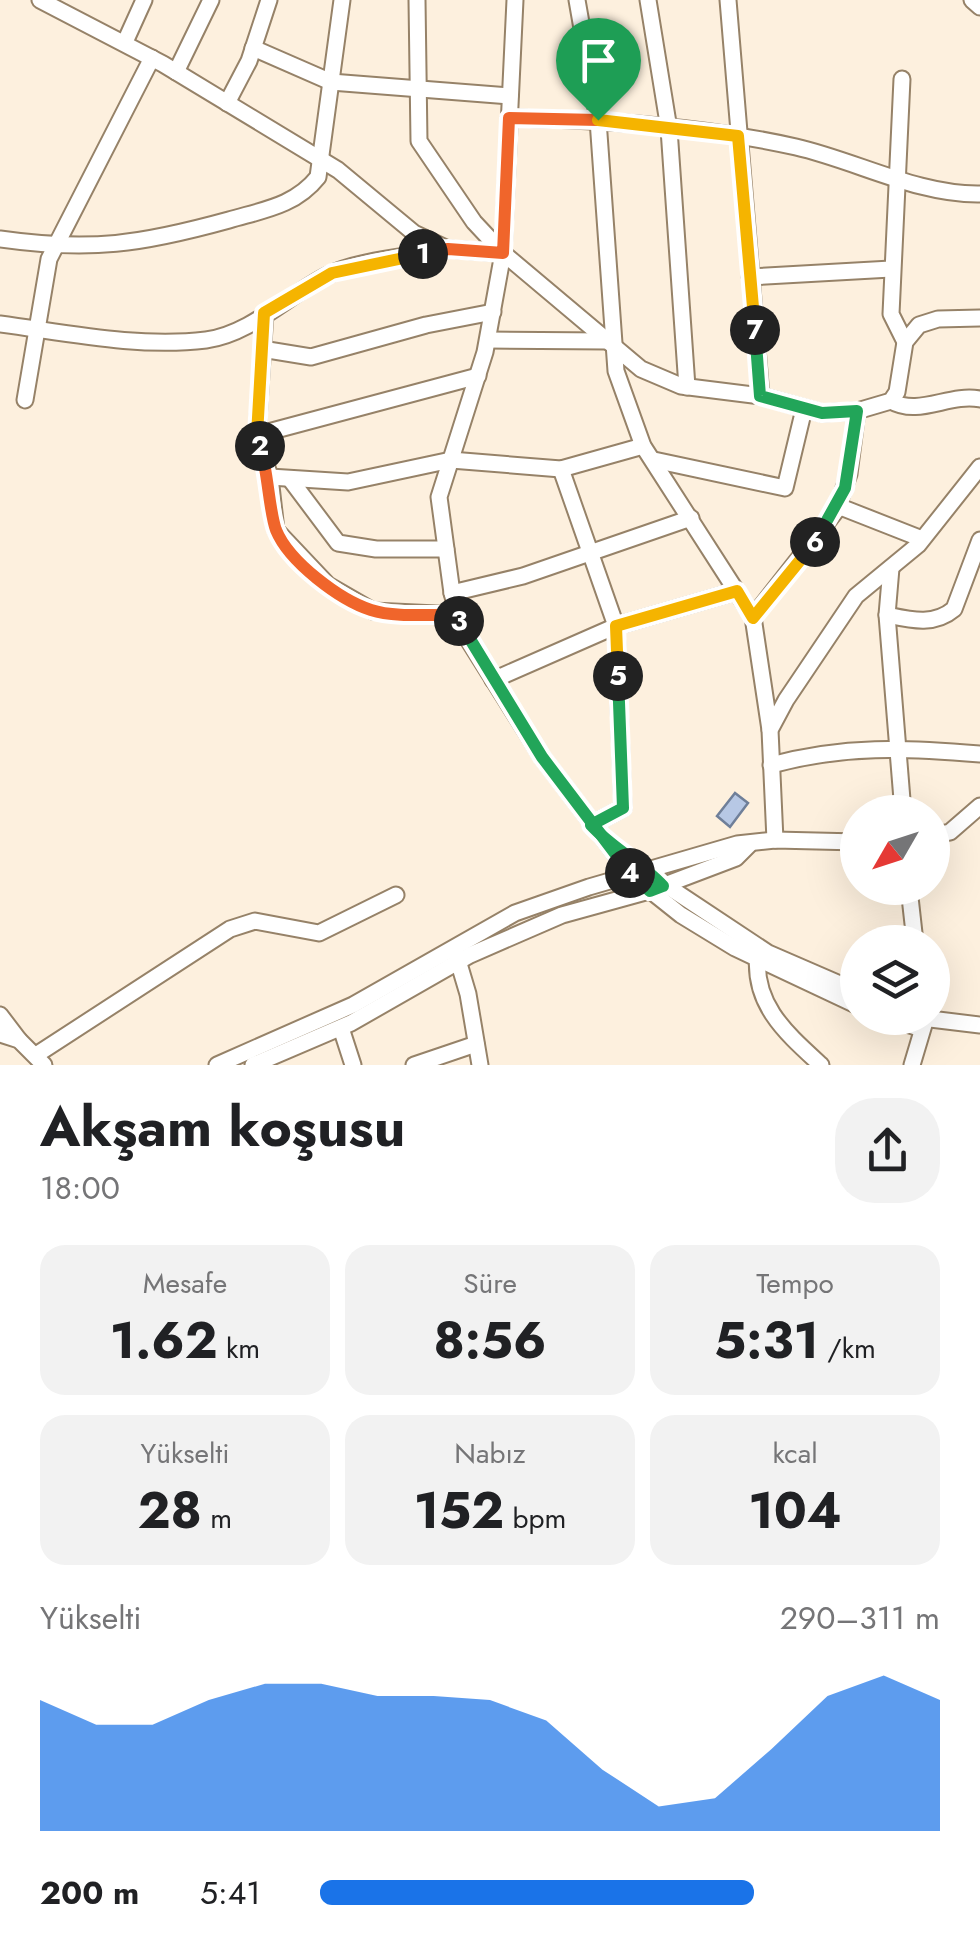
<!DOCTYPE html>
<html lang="tr">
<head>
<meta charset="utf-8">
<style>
  body { margin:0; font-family:Jost,sans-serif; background:#f2f2f2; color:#202124; height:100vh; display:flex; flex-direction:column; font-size:38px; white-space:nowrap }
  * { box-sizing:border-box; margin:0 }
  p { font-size:32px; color:#757577 }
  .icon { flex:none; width:55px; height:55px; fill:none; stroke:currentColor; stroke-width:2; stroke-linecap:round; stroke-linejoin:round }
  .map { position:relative; height:1065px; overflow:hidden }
  .side { display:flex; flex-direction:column; background:#fff; flex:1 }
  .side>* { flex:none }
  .needle { width:65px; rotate:231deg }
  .buttons { position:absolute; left:840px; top:795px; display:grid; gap:20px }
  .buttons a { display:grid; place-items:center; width:110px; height:110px; border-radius:50%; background:#fff; box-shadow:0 10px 40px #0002; font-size:50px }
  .pin { position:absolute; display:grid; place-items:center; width:85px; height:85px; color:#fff; margin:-102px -42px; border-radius:50% 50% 50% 0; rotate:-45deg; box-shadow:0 0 10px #0007 }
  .pin .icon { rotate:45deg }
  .km { position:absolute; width:50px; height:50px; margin:-25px; border-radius:50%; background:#222; color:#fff; font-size:28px; line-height:50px; text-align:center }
  .round { display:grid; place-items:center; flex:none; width:105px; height:105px; border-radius:40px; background:#f2f2f2 }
  .headline { display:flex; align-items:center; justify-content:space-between; height:170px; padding:0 40px }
  h1 { font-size:55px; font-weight:700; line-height:75px }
  .figures { display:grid; grid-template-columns:repeat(3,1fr); gap:15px; height:170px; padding:10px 40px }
  .figures div { display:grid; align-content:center; border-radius:25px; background:#f2f2f2; text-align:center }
  .figures b { font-size:50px; font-weight:700 }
  .figures small { font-size:28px; font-weight:400 }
  .figures p { font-size:28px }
  .chart { height:280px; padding:20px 40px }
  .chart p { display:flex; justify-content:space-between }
  .chart svg { width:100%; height:180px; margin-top:10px; fill:#1a73e8; opacity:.7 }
  ul { padding:0 40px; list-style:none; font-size:32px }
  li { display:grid; grid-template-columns:160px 120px 1fr; align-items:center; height:75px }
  li i { height:25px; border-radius:12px; background:#1a73e8 }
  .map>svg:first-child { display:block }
  .building { fill:#b7c8e5; stroke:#6f7f99; stroke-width:2.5 }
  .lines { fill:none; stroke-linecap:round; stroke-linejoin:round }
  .minor-casing { stroke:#968268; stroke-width:19 }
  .minor { stroke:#fff; stroke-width:15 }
  .split-1-casing { stroke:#fff; stroke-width:20 }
  .split-2-casing { stroke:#fff; stroke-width:20 }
  .split-3-casing { stroke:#fff; stroke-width:20 }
  .split-4-casing { stroke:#fff; stroke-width:20 }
  .split-5-casing { stroke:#fff; stroke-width:20 }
  .split-6-casing { stroke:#fff; stroke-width:20 }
  .split-7-casing { stroke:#fff; stroke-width:20 }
  .split-8-casing { stroke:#fff; stroke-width:20 }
  .split-1 { stroke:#f0652b; stroke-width:12 }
  .split-2 { stroke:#f5b400; stroke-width:12 }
  .split-3 { stroke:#f0652b; stroke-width:12 }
  .split-4 { stroke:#22a559; stroke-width:12 }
  .split-5 { stroke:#22a559; stroke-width:12 }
  .split-6 { stroke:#f5b400; stroke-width:12 }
  .split-7 { stroke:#22a559; stroke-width:12 }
  .split-8 { stroke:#f5b400; stroke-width:12 }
</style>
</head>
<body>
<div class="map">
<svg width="980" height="1065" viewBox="0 0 980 1065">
  <rect width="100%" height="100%" fill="#fdf0de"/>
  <polygon class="building" points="735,793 748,803 730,827 717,816"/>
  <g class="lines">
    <defs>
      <g id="minor">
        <polyline points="40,0 163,64 338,170 414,233 448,249 503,253"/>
        <polyline points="417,0 419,141 474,222 503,253 641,369 681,386 761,396 822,413 857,411 891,401 897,392 905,342 919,325 938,319 980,318"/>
        <polyline points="515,0 503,253 485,352 439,497 452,593 462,630 542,757 632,876 681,915 735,948 858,1006"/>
        <polyline points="577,0 598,120 616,371 643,446 753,617 770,730"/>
        <polyline points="648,0 669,129 687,387"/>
        <polyline points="728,0 761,396"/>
        <polyline points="972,0 980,7"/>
        <polyline points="125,42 144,0"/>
        <polyline points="253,48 331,82 510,96"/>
        <polyline points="176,72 211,0"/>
        <polyline points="902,79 891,314 905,342"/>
        <polyline points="227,103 249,61 269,0"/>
        <path d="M509,118C604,120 703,126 796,147C857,161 918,195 980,194"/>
        <path d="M0,239C91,252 142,244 229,220C263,210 295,206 318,177L342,0"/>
        <polyline points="750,277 891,269"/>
        <polyline points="265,313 257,435 270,477 276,530 328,585 373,611 458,615"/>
        <path d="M0,324C68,333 138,348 206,340C251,334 288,295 328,275C362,259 410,257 448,249"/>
        <polyline points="488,340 606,341"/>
        <polyline points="262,349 311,357 426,325 493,312"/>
        <polyline points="25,400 49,259 152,58"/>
        <path d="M891,401C919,417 949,393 980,399"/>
        <polyline points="257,435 478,376"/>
        <polyline points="654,460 785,488 804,409"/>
        <polyline points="561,469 616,626 623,808 591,825"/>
        <polyline points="270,477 348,482 451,460 561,469 643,446"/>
        <polyline points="290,479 338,543 376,549 446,549"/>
        <polyline points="838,506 922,539"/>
        <polyline points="891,568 887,615 903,812"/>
        <polyline points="452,593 523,576 691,518"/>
        <path d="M887,615C911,620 934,626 954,609L980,540"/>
        <polyline points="753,617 836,511 849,474 857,411"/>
        <polyline points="493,680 616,626 737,591"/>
        <path d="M771,765C845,745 905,748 980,754"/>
        <polyline points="932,836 950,832 980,806"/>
        <polyline points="775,840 770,730 786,700 856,596 918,545 980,467"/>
        <polyline points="658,880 768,953 858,992"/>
        <polyline points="909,888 915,942"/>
        <path d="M758,953C752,1004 786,1033 821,1065"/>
        <polyline points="457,957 468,994 480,1065"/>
        <polyline points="0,1015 19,1040"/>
        <polyline points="887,1018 916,1027 927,1020"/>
        <polyline points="922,1018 980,1025"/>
        <polyline points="341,1028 353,1065"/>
        <polyline points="0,1034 19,1040 44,1065"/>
        <polyline points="36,1055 230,929 255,921 319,933 396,895"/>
        <polyline points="217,1065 353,1005 515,913 589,887 737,844 775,840 858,842"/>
        <polyline points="253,1065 351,1023 470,955 562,915 649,891 736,858 749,845"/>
        <polyline points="414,1065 476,1044"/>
        <polyline points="912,1065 926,1018"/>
      </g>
    </defs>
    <use href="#minor" class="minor-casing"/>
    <use href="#minor" class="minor"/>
  </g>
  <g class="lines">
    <defs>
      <polyline id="split-1" points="423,254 448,249 503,253 509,118 598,120"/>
      <polyline id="split-2" points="260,446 257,435 264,313 332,273 423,254"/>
      <path id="split-3" d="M260,446C268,471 269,511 276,530C289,562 340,600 371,610C395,618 432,614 458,615L459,621"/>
      <polyline id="split-4" points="459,621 542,757 630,873"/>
      <path id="split-5" d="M618,676L623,808L591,825C613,849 641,862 663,886L650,891L630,873"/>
      <polyline id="split-6" points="618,676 616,626 737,591 753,618 815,542"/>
      <polyline id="split-7" points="755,330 760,396 822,413 857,411 845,488 815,542"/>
      <polyline id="split-8" points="598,120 738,136 755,330"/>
    </defs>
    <use href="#split-1" class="split-1-casing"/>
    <use href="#split-2" class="split-2-casing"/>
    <use href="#split-3" class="split-3-casing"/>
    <use href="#split-4" class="split-4-casing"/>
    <use href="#split-5" class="split-5-casing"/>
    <use href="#split-6" class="split-6-casing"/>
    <use href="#split-7" class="split-7-casing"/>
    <use href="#split-8" class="split-8-casing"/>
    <use href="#split-1" class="split-1"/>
    <use href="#split-2" class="split-2"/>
    <use href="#split-3" class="split-3"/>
    <use href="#split-4" class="split-4"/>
    <use href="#split-5" class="split-5"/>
    <use href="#split-6" class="split-6"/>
    <use href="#split-7" class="split-7"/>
    <use href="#split-8" class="split-8"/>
  </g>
</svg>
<div class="buttons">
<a><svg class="needle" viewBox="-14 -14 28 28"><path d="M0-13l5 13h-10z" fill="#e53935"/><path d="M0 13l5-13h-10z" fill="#757577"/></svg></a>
<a><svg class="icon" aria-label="layers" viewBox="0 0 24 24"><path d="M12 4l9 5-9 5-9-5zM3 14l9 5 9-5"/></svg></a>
</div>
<div class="pin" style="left:598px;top:120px;background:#1e9e55"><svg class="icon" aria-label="arrive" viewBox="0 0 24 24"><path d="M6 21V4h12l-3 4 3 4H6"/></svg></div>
<b class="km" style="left:423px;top:254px">1</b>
<b class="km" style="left:260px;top:446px">2</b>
<b class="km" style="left:459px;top:621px">3</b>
<b class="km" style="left:630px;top:873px">4</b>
<b class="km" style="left:618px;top:676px">5</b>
<b class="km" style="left:815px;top:542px">6</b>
<b class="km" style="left:755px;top:330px">7</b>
</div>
<section class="side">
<div class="headline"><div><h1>Akşam koşusu</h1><p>18:00</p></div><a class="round"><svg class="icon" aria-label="share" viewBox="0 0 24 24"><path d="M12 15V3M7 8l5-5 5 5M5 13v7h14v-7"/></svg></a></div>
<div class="figures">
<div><p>Mesafe</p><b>1.62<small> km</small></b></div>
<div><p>Süre</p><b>8:56</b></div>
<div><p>Tempo</p><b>5:31<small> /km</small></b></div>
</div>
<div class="figures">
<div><p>Yükselti</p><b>28<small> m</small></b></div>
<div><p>Nabız</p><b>152<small> bpm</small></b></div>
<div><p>kcal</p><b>104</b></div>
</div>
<div class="chart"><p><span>Yükselti</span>290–311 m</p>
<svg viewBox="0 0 160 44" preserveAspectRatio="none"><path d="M0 44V12L10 18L20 18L30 12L40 8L50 8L60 11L70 11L80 12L90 17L100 29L110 38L120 36L130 24L140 11L150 6L160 12V44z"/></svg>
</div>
<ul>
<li><b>200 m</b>5:41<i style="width:70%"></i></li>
</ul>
</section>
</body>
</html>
